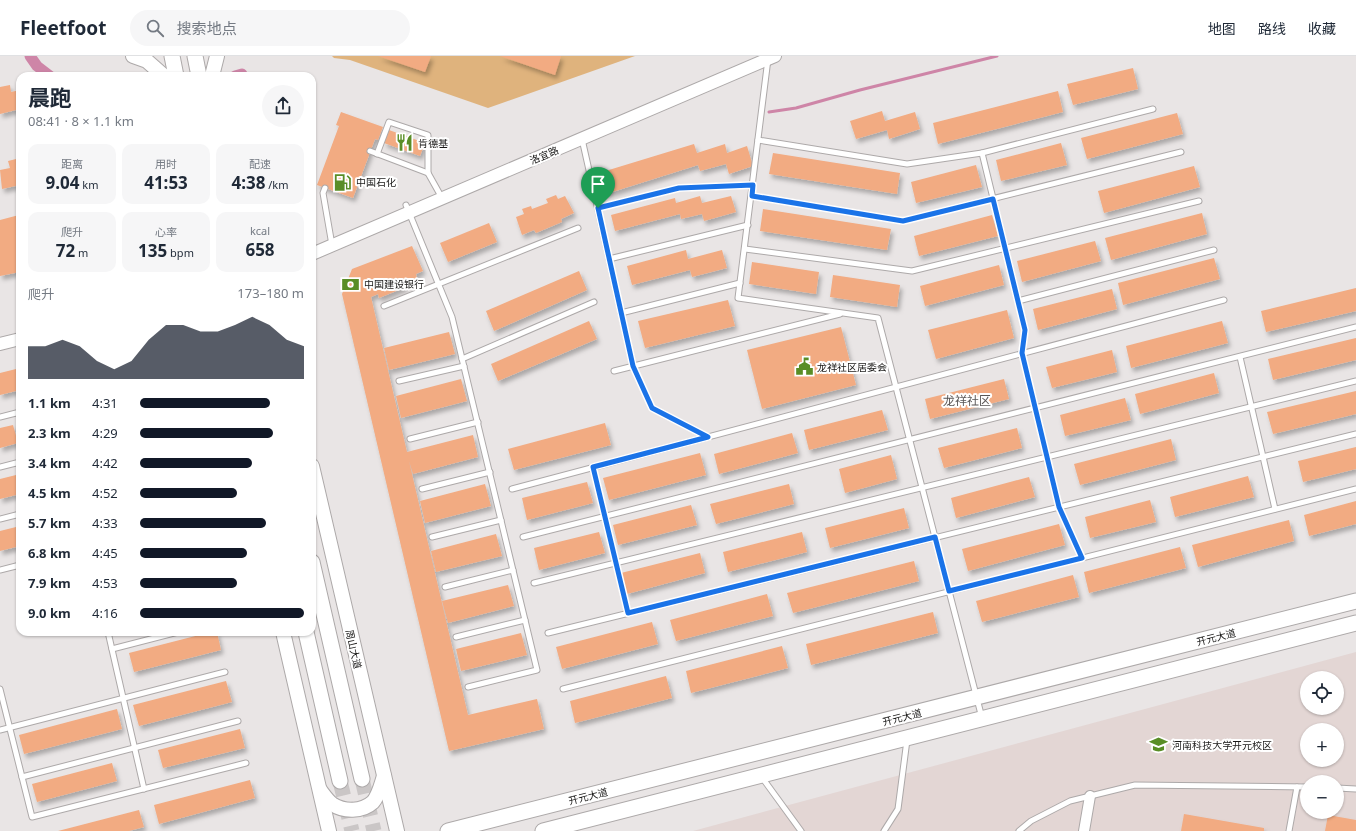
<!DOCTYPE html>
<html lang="zh">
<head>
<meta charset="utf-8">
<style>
  body { margin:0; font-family:"Noto Sans","Noto Sans SC",sans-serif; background:#f6f6f7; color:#1f2937; height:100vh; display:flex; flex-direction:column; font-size:15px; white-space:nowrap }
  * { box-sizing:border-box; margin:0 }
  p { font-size:13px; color:#747a83 }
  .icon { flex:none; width:22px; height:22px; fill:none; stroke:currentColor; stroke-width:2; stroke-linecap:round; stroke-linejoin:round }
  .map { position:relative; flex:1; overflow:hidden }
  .panel { position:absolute; left:16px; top:16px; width:300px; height:564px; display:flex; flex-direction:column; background:#fff; border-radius:12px; box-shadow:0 1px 3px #0004 }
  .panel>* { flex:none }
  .buttons { position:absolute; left:1300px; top:615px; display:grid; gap:8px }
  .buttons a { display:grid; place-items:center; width:44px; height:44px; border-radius:50%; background:#fff; box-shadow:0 1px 3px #0004; font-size:20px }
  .pin { position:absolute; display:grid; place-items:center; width:34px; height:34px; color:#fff; margin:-41px -17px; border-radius:50% 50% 50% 0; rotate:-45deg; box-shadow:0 0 4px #0007 }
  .pin .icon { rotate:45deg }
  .round { display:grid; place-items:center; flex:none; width:42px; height:42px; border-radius:21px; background:#f6f6f7 }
  .head { display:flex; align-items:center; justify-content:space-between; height:68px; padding:0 12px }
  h1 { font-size:22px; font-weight:700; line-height:30px }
  .metrics { display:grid; grid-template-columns:repeat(3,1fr); gap:6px; height:68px; padding:4px 12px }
  .metrics div { display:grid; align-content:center; border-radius:10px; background:#f6f6f7; text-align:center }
  .metrics b { font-size:17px; font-weight:700 }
  .metrics small { font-size:11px; font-weight:400 }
  .metrics p { font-size:11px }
  .chart { height:112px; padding:8px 12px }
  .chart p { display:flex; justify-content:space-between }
  .chart svg { width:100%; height:72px; margin-top:4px; fill:#111827; opacity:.7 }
  ul { padding:0 12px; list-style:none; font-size:13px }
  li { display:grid; grid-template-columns:64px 48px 1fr; align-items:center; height:30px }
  li i { height:10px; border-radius:5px; background:#111827 }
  header { display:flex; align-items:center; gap:24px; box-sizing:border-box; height:56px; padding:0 20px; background:#fff; border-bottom:1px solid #e0e1e3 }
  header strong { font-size:19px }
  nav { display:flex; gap:22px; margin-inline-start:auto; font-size:14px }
  .search { width:280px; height:36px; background:#f6f6f7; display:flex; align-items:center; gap:10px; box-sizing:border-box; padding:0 14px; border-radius:22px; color:#747a83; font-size:15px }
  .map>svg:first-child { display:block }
  .built { fill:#e3d6d4; fill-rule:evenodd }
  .green { fill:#dfb37d }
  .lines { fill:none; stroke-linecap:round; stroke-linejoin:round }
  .stream { stroke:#ce85a7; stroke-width:3 }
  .canal { stroke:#ce85a7; stroke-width:11 }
  .building { fill:#f2ab82; filter:url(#shadow) }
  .primary-tunnel { stroke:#cac6c6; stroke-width:15; stroke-dasharray:15 8; stroke-linecap:butt }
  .service-casing { stroke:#ada9a9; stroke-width:7 }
  .minor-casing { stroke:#ada9a9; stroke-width:12 }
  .tertiary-casing { stroke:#ada9a9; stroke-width:14 }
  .secondary-casing { stroke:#ada9a9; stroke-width:16 }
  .primary-casing { stroke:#ada9a9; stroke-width:17 }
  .service { stroke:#fff; stroke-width:5 }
  .minor { stroke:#fff; stroke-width:10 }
  .tertiary { stroke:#fff; stroke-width:12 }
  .secondary { stroke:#fff; stroke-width:14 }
  .primary { stroke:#fff; stroke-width:15 }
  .route-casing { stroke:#fff; stroke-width:8 }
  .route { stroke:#1a73e8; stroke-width:5 }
  .labels { text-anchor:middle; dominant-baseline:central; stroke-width:4; stroke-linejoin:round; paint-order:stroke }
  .poi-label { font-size:10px; fill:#1a1918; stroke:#fff; text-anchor:start }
  .street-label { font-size:10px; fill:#1a1918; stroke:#fff }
  .quarter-label { font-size:12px; fill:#595656; stroke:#fff }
</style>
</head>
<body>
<header>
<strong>Fleetfoot</strong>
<div class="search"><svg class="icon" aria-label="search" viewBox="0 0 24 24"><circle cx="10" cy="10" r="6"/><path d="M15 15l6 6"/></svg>搜索地点</div>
<nav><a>地图</a><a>路线</a><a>收藏</a></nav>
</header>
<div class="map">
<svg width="1356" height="775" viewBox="0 0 1356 775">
  <defs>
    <filter id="shadow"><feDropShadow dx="2.5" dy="4" stdDeviation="2" flood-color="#0004"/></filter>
  </defs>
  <rect width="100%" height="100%" fill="#e9e5e5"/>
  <path class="built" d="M1356,596V775H693ZM1307,622H1337V652H1307ZM1307,674H1337V704H1307ZM1307,726H1337V756H1307Z"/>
  <polygon class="green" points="332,0 635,0 488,52 350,4 334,2"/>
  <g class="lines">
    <polyline class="stream" points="769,56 796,52 860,34 997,0"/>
    <g class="canal">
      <polyline points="30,0 37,10 50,20"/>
      <polyline points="235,20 242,18"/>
    </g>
  </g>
  <g class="building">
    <polygon points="378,0 431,0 425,16"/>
    <polygon points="500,0 561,0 555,19"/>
    <polygon points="1133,12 1138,33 1073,49 1067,28"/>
    <polygon points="10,29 11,36 20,34 20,53 0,58 0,31"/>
    <polygon points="1058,35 1063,56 938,88 933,67"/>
    <polygon points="882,55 885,65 915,56 920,73 889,83 887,74 856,83 850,65"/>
    <polygon points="341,56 383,71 378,84 375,83 353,142 317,129 339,70 336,69"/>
    <polygon points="1177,57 1183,78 1087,103 1081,82"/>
    <polygon points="389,74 425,87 420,100 384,87"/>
    <polygon points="1061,87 1067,109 1001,125 996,104"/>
    <polygon points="694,88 697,97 725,88 727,97 747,90 753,110 729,118 726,108 700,115 698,109 606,138 599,117"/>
    <polygon points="773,97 900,117 897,138 769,118"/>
    <polygon points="20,102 20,129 2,133 0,114 10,112 8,105"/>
    <polygon points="976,109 982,131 916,147 911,126"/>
    <polygon points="1194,110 1200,131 1104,157 1098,135"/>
    <polygon points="556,139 558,143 565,140 574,157 561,163 562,166 536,177 534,174 522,179 516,161 524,158 522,153 531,150 532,153 548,147 546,143"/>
    <polygon points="700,140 702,147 731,140 736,156 704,165 702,158 681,163 680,158 615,175 611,159 675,142 676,147"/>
    <polygon points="763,153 891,173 887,194 760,175"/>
    <polygon points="1202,157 1207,178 1111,204 1105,182"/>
    <polygon points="19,159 20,216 0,220 0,164"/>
    <polygon points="992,159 998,180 919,200 914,180"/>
    <polygon points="489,167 497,186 448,206 440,187"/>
    <polygon points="1095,185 1101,205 1022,226 1017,205"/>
    <polygon points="412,190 423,215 416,218 417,222 404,227 406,231 379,242 378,238 371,241 407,396 473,379 478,401 413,418 409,405 468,659 537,643 544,673 449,695 342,238 352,213"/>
    <polygon points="686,194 688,203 722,194 727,212 692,221 690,214 632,229 627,210"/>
    <polygon points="1214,202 1220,223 1123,249 1118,227"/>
    <polygon points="752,206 819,216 816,238 749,228"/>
    <polygon points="999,209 1004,229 925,250 920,230"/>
    <polygon points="579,215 587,234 494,275 486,255"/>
    <polygon points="833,219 900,229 897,251 830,241"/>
    <polygon points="1356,232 1356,255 1266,276 1261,255"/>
    <polygon points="1112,233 1117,253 1038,274 1033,253"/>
    <polygon points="728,244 735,270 645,292 638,265"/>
    <polygon points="1007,254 1014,282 936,303 928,274"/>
    <polygon points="589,265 597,283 498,325 491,308"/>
    <polygon points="1222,265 1228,287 1131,312 1126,290"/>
    <polygon points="841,271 856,329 762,353 747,294"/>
    <polygon points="449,276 455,298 389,314 384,292"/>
    <polygon points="1356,282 1356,304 1273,324 1268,303"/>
    <polygon points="1112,294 1117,316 1052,332 1046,311"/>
    <polygon points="16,313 20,334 0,339 0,317"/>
    <polygon points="1214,317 1219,337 1140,358 1135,338"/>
    <polygon points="461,323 467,345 401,362 396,340"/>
    <polygon points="1004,323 1009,343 930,363 925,343"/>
    <polygon points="1356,335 1356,358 1273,378 1267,356"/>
    <polygon points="1125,342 1131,364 1065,380 1060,359"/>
    <polygon points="882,354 888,374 809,394 804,374"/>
    <polygon points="605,367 611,389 514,414 508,393"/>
    <polygon points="13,369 18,387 0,392 0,372"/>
    <polygon points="1017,372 1022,392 944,412 938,392"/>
    <polygon points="792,377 798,397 719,418 714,398"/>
    <polygon points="1171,383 1176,404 1080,429 1074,408"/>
    <polygon points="1356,391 1356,413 1303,426 1298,405"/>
    <polygon points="700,397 706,419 609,444 603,422"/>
    <polygon points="891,399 897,423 845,437 839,413"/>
    <polygon points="20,418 20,438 0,443 0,423"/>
    <polygon points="1248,420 1254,441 1175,461 1170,441"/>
    <polygon points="1029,421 1035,441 956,462 951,442"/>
    <polygon points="587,426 593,447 527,464 522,442"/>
    <polygon points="485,428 491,450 425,467 420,445"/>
    <polygon points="789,428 794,448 716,468 710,448"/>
    <polygon points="1150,444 1156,466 1090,482 1085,461"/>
    <polygon points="1356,445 1356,468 1309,480 1304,459"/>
    <polygon points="691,449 697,469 618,489 613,469"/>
    <polygon points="904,452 909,472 830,492 825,472"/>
    <polygon points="1289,464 1294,485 1198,511 1192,489"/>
    <polygon points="1059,468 1065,489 968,515 962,493"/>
    <polygon points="20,470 20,490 0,495 0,475"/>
    <polygon points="599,476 605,497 539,514 534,492"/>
    <polygon points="802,476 807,496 728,516 723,496"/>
    <polygon points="496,478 502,500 436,516 431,495"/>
    <polygon points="1180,491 1186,512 1089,537 1084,516"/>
    <polygon points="700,497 705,517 627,538 621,517"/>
    <polygon points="914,505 919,525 793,557 787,537"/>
    <polygon points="1073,519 1079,541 982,566 976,545"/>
    <polygon points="508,529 514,550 448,567 442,545"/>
    <polygon points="767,538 773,560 676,585 670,564"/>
    <polygon points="933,556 938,577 811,609 806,588"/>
    <polygon points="652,566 658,588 562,613 556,591"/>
    <polygon points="211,576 217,576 221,594 134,616 129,597"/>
    <polygon points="521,577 527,599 461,615 456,593"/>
    <polygon points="782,590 788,612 691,637 686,615"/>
    <polygon points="666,620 672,642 575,667 570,645"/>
    <polygon points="226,625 232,646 139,670 133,649"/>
    <polygon points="117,653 122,673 24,698 19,679"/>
    <polygon points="240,673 245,692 163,712 158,694"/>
    <polygon points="112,707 117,725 37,746 32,728"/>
    <polygon points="250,724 255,742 159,768 154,749"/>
    <polygon points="139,754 144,771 129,775 58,775"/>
    <polygon points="1184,758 1264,772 1264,775 1181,775"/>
    <polygon points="1328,759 1356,764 1356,775 1325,775"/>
  </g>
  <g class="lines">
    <g class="primary-tunnel">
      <polyline points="362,723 374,775"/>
      <polyline points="340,725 352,775"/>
    </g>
    <defs>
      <g id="service">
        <polyline points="768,3 738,242 878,262 982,662"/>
        <polyline points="582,83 633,310 652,352 708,381"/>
        <polyline points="758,84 907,108 982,97"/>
        <polyline points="370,95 428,117 442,142"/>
        <polyline points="377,98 389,66 428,79 428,117"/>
        <polyline points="325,132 323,137 332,189"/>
        <polyline points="752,140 903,165 1181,96"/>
        <polyline points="406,149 452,261 537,614 468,631"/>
        <polyline points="598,152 679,132 753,129"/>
        <polyline points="745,193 912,215 1199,145"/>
        <polyline points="609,203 748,169"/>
        <polyline points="1018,245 1214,194"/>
        <polyline points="384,250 578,172"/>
        <polyline points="621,257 740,227"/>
        <polyline points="1240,301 1275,453"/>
        <polyline points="462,303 594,246"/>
        <polyline points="614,315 840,258"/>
        <polyline points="399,325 464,310"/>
        <polyline points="0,361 20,356"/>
        <polyline points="410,383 478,366"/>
        <polyline points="0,411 20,406"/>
        <polyline points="593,411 628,557"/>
        <polyline points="422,433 490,416"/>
        <polyline points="512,433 1224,244"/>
        <polyline points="0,463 20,458"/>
        <polyline points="432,481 501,464"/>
        <polyline points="523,481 1356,271"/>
        <polyline points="1082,502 1059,451 1022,297 1025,274 982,97 1153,53"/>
        <polyline points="0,514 20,509"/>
        <polyline points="534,527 1356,325"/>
        <polyline points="445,531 513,514"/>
        <polyline points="108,576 144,733"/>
        <polyline points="548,577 1356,378"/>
        <polyline points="456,581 525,564"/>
        <polyline points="112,593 178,576"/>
        <polyline points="0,633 32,761 246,707"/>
        <polyline points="563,633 1356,433"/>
        <polyline points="0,674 225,616"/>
        <polyline points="761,720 801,775"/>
        <polyline points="22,721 238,665"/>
        <polyline points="1337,732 1356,733"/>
        <polyline points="884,775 898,753 907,684"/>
        <polyline points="1019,775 1031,765 1070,745 1135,729 1307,731"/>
        <polyline points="1289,775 1297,731"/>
      </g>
      <polyline id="minor" points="1084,775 1090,740"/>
      <g id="tertiary">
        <polyline points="312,198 775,0"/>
        <polyline points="0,288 20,283"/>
      </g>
      <g id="secondary">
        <polyline points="133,0 147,5 164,20"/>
        <polyline points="212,20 217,0"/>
        <polyline points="312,410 397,775"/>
        <polyline points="283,576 329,775"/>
        <path d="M320,734C323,738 327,744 332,748C344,756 362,756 373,746C379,739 381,729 384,720"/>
      </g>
      <g id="primary">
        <polyline points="172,0 176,20"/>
        <polyline points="195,0 199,20"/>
        <polyline points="312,506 362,723"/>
        <polyline points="306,576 340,725"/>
        <polyline points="448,775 1356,545"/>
        <polyline points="543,775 1356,567"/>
      </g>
    </defs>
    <use href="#service" class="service-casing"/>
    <use href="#minor" class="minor-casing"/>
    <use href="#tertiary" class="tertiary-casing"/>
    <use href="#secondary" class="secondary-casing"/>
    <use href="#primary" class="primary-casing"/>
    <use href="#service" class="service"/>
    <use href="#minor" class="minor"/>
    <use href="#tertiary" class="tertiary"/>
    <use href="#secondary" class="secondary"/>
    <use href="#primary" class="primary"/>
  </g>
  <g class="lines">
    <defs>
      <polygon id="route" points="753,129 752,140 903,165 993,143 1025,274 1022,297 1059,451 1082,502 949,535 935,481 628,557 593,411 708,381 652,352 633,310 598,152 679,132"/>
    </defs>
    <use href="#route" class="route-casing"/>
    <use href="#route" class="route"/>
  </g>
  <defs>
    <symbol id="restaurant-bare" viewBox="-9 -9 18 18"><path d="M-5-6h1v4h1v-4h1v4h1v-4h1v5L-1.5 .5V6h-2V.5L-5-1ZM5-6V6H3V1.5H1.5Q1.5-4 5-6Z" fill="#598d26" stroke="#fff" stroke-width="2.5" paint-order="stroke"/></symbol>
    <symbol id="fuel-bare" viewBox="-9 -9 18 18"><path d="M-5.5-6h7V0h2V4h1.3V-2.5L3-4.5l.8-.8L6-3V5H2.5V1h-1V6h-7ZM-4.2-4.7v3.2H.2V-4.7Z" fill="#598d26" stroke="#fff" stroke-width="2.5" paint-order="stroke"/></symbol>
    <symbol id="bank-bare" viewBox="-9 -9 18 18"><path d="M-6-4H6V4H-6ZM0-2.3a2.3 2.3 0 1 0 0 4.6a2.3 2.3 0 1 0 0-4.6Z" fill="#598d26" stroke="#fff" stroke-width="2.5" paint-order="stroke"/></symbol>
    <symbol id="civic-bare" viewBox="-9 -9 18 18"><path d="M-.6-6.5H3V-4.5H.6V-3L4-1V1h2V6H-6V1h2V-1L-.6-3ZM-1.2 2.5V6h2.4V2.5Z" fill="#598d26" stroke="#fff" stroke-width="2.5" paint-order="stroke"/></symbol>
    <symbol id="university-bare" viewBox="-9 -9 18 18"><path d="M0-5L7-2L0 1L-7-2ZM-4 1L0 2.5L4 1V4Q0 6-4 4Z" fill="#598d26" stroke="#fff" stroke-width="2.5" paint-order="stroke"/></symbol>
  </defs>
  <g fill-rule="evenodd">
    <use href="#restaurant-bare" x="392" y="74" width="25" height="25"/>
    <use href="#fuel-bare" x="330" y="114" width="25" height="25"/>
    <use href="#bank-bare" x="338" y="216" width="25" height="25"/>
    <use href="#civic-bare" x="792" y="298" width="25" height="25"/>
    <use href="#university-bare" x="1146" y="676" width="25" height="25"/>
  </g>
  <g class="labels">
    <g class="poi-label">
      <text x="418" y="87">肯德基</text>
      <text x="356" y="126">中国石化</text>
      <text x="364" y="228">中国建设银行</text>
      <text x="817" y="311">龙祥社区居委会</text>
      <text x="1172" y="689">河南科技大学开元校区</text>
    </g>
    <g class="street-label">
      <text transform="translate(544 99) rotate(-23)">洛宜路</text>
      <text transform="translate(1216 581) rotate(-14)">开元大道</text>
      <text transform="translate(354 593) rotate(77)">周山大道</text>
      <text transform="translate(902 661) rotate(-14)">开元大道</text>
      <text transform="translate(588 740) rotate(-14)">开元大道</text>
    </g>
    <g class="quarter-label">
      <text x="967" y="344">龙祥社区</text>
    </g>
  </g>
</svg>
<div class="buttons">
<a><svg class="icon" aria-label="locate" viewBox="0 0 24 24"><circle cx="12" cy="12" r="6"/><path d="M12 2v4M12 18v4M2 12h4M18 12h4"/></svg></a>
<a>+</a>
<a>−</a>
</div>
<div class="pin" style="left:598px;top:152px;background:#1e9e55"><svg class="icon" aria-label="arrive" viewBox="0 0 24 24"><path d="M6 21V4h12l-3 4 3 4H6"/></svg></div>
<section class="panel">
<div class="head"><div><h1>晨跑</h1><p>08:41 · 8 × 1.1 km</p></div><a class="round"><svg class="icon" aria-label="share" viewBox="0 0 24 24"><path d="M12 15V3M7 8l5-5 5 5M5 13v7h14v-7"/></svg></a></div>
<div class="metrics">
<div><p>距离</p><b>9.04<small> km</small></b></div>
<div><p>用时</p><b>41:53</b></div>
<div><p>配速</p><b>4:38<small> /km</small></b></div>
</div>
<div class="metrics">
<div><p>爬升</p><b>72<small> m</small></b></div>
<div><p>心率</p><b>135<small> bpm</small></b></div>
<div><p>kcal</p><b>658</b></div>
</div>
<div class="chart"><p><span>爬升</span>173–180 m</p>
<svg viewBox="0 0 160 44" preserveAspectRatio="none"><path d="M0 44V24L10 24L20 20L30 24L40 33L50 38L60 33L70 20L80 11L90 11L100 15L110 15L120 11L130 6L140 11L150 20L160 24V44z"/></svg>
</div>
<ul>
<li><b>1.1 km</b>4:31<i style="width:79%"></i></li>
<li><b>2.3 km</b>4:29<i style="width:81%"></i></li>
<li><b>3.4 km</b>4:42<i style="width:68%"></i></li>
<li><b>4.5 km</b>4:52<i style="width:59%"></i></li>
<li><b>5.7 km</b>4:33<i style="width:77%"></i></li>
<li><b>6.8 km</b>4:45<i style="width:65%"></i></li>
<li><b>7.9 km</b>4:53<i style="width:59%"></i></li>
<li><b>9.0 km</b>4:16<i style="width:100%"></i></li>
</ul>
</section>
</div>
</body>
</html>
